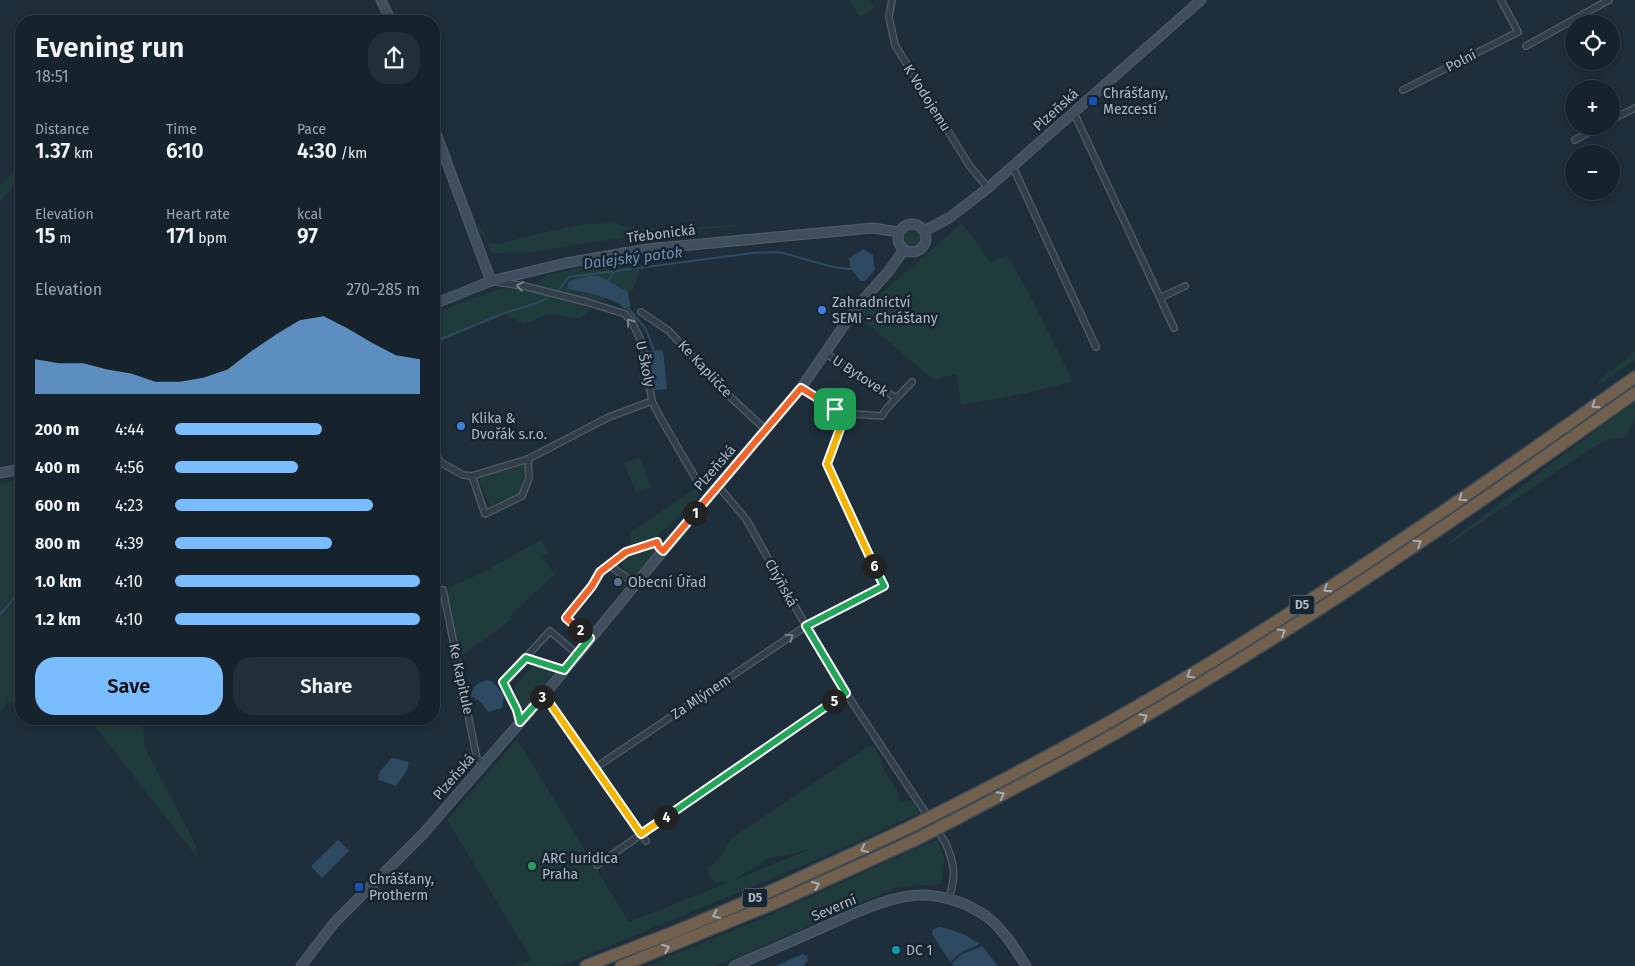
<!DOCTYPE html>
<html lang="en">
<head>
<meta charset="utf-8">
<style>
  body { margin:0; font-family:"Fira Sans",sans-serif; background:#232f38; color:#f1f3f6; height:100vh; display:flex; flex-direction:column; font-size:19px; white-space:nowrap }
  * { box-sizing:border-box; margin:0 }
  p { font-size:16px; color:#9ea4a9 }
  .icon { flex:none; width:28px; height:28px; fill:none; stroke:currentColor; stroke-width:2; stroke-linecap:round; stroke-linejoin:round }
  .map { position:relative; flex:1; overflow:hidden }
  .details { position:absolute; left:15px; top:15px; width:425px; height:710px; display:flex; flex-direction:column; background:#16222c; border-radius:20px; box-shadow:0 2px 8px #0003,0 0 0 1px #353f48 }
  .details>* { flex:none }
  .fabs { position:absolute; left:1565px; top:15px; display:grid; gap:10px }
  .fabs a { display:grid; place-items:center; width:55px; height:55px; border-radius:50%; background:#16222c; box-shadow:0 2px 8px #0003,0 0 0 1px #353f48; font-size:25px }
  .pin { position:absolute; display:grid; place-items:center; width:42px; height:42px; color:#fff; margin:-21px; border-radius:10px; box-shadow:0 2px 8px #0006 }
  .km { position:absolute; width:25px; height:25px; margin:-12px; border-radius:50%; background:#222; color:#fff; font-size:14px; line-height:25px; text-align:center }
  .round { display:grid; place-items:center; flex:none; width:52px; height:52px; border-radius:20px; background:#232f38 }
  .overview { display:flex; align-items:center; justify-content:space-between; height:85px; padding:0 20px }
  h1 { font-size:28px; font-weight:600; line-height:38px }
  .stats { display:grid; grid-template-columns:repeat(3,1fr); gap:8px; height:85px; padding:5px 20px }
  .stats div { display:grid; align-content:center }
  .stats b { font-size:21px; font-weight:600 }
  .stats small { font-size:14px; font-weight:400 }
  .stats p { font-size:14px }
  .chart { height:140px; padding:10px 20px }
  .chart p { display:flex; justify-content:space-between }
  .chart svg { width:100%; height:90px; margin-top:5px; fill:#7abdff; opacity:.7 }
  .cta { display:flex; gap:10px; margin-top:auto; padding:10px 20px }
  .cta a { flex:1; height:58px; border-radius:20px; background:#7abdff; color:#111; font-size:20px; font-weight:600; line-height:58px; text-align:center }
  .cta a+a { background:#232f38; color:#f1f3f6 }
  ul { padding:0 20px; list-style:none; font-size:16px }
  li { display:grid; grid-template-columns:80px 60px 1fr; align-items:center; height:38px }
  li i { height:12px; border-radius:6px; background:#7abdff }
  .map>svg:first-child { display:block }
  .green { fill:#203b3b; fill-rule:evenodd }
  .water { fill:#2e4a61 }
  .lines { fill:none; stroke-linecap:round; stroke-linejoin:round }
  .stream { stroke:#2e4a61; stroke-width:2 }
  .street-casing { stroke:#505d68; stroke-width:8 }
  .secondary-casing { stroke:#505d68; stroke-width:11 }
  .highway-casing { stroke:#3d4a55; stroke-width:14 }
  .street { stroke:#323f4b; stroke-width:5.5 }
  .secondary { stroke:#404f5e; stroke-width:9 }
  .highway { stroke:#72604e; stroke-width:11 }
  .highway-bridge-casing { stroke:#3d4a55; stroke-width:14; stroke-linecap:butt }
  .highway-bridge { stroke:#72604e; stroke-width:11 }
  .oneway { stroke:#75838f }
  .oneway2 { stroke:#a3acb5 }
  .split-1-casing { stroke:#fff; stroke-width:10 }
  .split-2-casing { stroke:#fff; stroke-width:10 }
  .split-3-casing { stroke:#fff; stroke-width:10 }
  .split-4-casing { stroke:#fff; stroke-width:10 }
  .split-5-casing { stroke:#fff; stroke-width:10 }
  .split-6-casing { stroke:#fff; stroke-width:10 }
  .split-7-casing { stroke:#fff; stroke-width:10 }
  .split-1 { stroke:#f0652b; stroke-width:6 }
  .split-2 { stroke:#f0652b; stroke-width:6 }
  .split-3 { stroke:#22a559; stroke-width:6 }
  .split-4 { stroke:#f5b400; stroke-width:6 }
  .split-5 { stroke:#22a559; stroke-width:6 }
  .split-6 { stroke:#22a559; stroke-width:6 }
  .split-7 { stroke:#f5b400; stroke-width:6 }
  .transit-dot { fill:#1a4fb4; stroke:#18242f; stroke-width:2 }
  .shop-dot { fill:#3f7fe0; stroke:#18242f; stroke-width:2 }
  .service-dot { fill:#5c6f8a; stroke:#18242f; stroke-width:2 }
  .leisure-dot { fill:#2e9e5b; stroke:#18242f; stroke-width:2 }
  .culture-dot { fill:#0f9aa8; stroke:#18242f; stroke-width:2 }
  .labels { text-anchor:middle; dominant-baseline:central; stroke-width:5; stroke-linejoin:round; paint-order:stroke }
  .shield { fill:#18242f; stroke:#808d99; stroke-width:1 }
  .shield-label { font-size:12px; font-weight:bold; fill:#acbac7 }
  .street-label { font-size:14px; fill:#acbac7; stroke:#18242f }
  .poi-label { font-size:14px; fill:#acbac7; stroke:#18242f; text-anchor:start }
  .water-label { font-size:15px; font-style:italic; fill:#698faf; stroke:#18242f }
</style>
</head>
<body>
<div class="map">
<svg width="1635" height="966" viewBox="0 0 1635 966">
  <rect width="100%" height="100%" fill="#1e2e3a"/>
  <g class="green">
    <polygon points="850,0 870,0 875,7 862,16 858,15"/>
    <polygon points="21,163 21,180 0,202 0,186"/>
    <polygon points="478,223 489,243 499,244 541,233 584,224 613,223 633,227 658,229 759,224 639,235 521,254 492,253 476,224"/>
    <polygon points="962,223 991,263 1007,255 1027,290 1073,381 1032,392 961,405 956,374 934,380 858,316 863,309"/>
    <circle cx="912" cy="237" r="9"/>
    <polygon points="630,258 640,271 633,290 604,299 579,319 549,314 524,324 501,313 434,345 434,313 490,292 504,288 529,291 547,275"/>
    <polygon points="1635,351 1635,360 1599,385 1599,381"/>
    <polygon points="1635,402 1635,420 1630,427 1628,434 1623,438 1611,438 1592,448 1434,554 1556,460"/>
    <polygon points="639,457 651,487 636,493 624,463"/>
    <polygon points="526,464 521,492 490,506 478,478"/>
    <polygon points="21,479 21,702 7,703 0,712 0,483"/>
    <polygon points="697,487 699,497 653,540 630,546 631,532"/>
    <polygon points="542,539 548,553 541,556 555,574 510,616 512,619 460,657 447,595 449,592 448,588 484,572"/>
    <polygon points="650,545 658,550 633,579 625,573 622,564 630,554"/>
    <polygon points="543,663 551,667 555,671 525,709 520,708 514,687 535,664"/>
    <polygon points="89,719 142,719 145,748 196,845 197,857"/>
    <path d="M517,739L629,922L730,882H714L710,878L707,869L723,855C725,843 733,838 742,831L867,747L872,746L877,751L885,771L899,794L900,803L912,801L919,813L833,853L573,961L557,966H514L532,960L447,820ZM813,848L732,881L769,858L796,853Z"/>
    <polygon points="937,839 945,858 941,884 898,887 752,951 715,966 646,966 770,915"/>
  </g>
  <g class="water">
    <polygon points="863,249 873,255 875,270 865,281 861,281 851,269 849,258"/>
    <path d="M590,276H599L628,292L630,307L625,309C613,297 585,292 567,289L569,282L575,279Z"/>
    <polygon points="663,350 667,389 655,390 648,351"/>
    <path d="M487,680L493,682L504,695L502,708L488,712L481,702L471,696C472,686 477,683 487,680Z"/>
    <polygon points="392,758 394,758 409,762 407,770 396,786 379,780 378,777 380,771"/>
    <polygon points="338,840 349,851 322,878 311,866"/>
    <path d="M940,927C955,930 967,935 980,944L962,952L950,962L932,934L933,929Z"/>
    <polygon points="982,946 998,966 953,966 952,963 962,954"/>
    <polygon points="803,954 807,956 808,960 803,966 775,966"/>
  </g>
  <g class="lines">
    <g class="stream">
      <polyline points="607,283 615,270"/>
      <polyline points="557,292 569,277 753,253 779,252 833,267 851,269"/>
      <polyline points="627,307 646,329 654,351"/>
      <polyline points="434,342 507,312 540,302 553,294"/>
      <polyline points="0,614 21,591"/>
    </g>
    <defs>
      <g id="street">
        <polyline points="892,0 889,17 895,45 969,165 988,188"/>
        <polyline points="1526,46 1609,0"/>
        <polyline points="1403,90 1518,32 1501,0"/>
        <polyline points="1074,113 1174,328"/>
        <polyline points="1611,120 1635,108"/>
        <polyline points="1575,140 1600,126"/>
        <polyline points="1013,167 1096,347"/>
        <polyline points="497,282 524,286 587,302 625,314 632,322 643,345 652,401 660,417 699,484"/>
        <polyline points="1160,298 1185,286"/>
        <polyline points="641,312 669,331 725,392 766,430"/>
        <polyline points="825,353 896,398"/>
        <polyline points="801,388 835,409 854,414 882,416 887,408 912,382"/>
        <polyline points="434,448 440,462 463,475 472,476 528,459 609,417 652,401"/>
        <polyline points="472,476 485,514 522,496 529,478 528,459"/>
        <path d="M718,486L746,519L806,626L846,693L945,842C955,864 956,876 949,898"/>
        <polyline points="609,565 635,584"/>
        <polyline points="443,590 477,759 484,764"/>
        <polyline points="590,638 566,618 592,586 600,572 626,552 657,542 663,551"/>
        <polyline points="526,658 564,670"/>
        <polyline points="544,695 646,841"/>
        <polyline points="520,722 517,711 503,682 550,631 577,654"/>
        <polyline points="595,768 806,626 884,586 827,464 841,426 835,409"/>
        <polyline points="597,865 846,693"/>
      </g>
      <g id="secondary">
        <polyline points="381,0 391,21"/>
        <polyline points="434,128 491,281"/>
        <circle cx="912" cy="238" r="14"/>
        <polyline points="924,231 949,218 988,188 1201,0"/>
        <polyline points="434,304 491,281 566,263 647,249 873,228 898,232"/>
        <polyline points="0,473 21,469"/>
        <polyline points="301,966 334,923 423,834 544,695 663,551 801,388 856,308 888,272 904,250"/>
        <path d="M734,966C762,954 790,942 817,930C849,916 890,894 925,895C947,896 968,904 986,916C1003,929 1015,948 1026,966"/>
      </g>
      <g id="highway">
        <path d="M952,806C1033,765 1112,722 1190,675C1343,583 1490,480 1635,377"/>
        <path d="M958,818C1011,790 1065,762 1118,732C1297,630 1467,512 1635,393"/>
        <polyline points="586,966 679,930 771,891 908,828"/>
        <polyline points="621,966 780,901 915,840"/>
      </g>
    </defs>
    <use href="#street" class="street-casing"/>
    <use href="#secondary" class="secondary-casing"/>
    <use href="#highway" class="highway-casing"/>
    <use href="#street" class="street"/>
    <use href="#secondary" class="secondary"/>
    <use href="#highway" class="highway"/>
    <defs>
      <g id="highway-bridge">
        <polyline points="908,828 952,806"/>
        <polyline points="915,840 958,818"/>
      </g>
    </defs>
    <use href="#highway-bridge" class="highway-bridge-casing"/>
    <use href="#highway-bridge" class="highway-bridge"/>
  </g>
  <defs><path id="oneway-chevron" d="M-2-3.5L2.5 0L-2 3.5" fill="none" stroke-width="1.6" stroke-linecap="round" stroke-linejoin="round" transform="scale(1.25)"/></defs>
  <g class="oneway">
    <use href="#oneway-chevron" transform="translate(520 286) rotate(-170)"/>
    <use href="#oneway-chevron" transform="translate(630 322) rotate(-126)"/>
    <use href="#oneway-chevron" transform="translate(790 637) rotate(-34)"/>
  </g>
  <g class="oneway2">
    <use href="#oneway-chevron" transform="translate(1595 405) rotate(145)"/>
    <use href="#oneway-chevron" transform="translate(1462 498) rotate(145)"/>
    <use href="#oneway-chevron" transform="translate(1418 543) rotate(-34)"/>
    <use href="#oneway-chevron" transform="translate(1327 589) rotate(147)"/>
    <use href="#oneway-chevron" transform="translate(1282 632) rotate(-32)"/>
    <use href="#oneway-chevron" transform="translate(1190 675) rotate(149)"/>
    <use href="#oneway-chevron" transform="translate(1144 717) rotate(-31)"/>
    <use href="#oneway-chevron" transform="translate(1001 795) rotate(-28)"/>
    <use href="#oneway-chevron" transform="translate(864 849) rotate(155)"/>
    <use href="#oneway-chevron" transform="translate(816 885) rotate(-24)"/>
    <use href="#oneway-chevron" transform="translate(716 915) rotate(157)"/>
    <use href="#oneway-chevron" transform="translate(666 948) rotate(-21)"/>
  </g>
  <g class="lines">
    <defs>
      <polyline id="split-1" points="695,513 801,388 835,409"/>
      <polyline id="split-2" points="580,630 566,618 592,586 600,572 626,552 657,542 659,547 663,551 695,513"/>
      <polyline id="split-3" points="542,697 520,722 517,710 503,682 526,658 564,670 590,638 580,630"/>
      <polyline id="split-4" points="542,697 544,695 641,834 666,817"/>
      <polyline id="split-5" points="666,817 834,701"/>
      <polyline id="split-6" points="834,701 846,693 806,626 884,586 874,566"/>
      <polyline id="split-7" points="835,409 841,426 827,464 874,566"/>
    </defs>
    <use href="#split-1" class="split-1-casing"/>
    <use href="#split-2" class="split-2-casing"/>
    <use href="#split-3" class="split-3-casing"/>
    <use href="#split-4" class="split-4-casing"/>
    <use href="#split-5" class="split-5-casing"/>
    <use href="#split-6" class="split-6-casing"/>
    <use href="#split-7" class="split-7-casing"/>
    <use href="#split-1" class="split-1"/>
    <use href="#split-2" class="split-2"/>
    <use href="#split-3" class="split-3"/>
    <use href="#split-4" class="split-4"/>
    <use href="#split-5" class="split-5"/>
    <use href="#split-6" class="split-6"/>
    <use href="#split-7" class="split-7"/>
  </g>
  <g class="transit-dot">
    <rect x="1088" y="96" width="10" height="10" rx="2.5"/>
    <rect x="354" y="882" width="10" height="10" rx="2.5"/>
  </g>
  <g class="shop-dot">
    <circle cx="822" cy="310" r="5"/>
    <circle cx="461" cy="426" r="5"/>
  </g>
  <circle class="service-dot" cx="618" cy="582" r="5"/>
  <circle class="leisure-dot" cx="532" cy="866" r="5"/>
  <circle class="culture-dot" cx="896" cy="950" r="5"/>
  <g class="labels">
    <g class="shield">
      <rect x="1289.5" y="595.5" width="25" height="19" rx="4"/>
      <rect x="742.5" y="888.5" width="25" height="19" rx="4"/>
    </g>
    <g class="shield-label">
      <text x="1302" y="605">D5</text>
      <text x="755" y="898">D5</text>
    </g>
    <g class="street-label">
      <text transform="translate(1461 61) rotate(-27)">Polní</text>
      <text transform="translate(927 98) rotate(58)">K Vodojemu</text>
      <text transform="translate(1056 110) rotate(-42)">Plzeňská</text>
      <text transform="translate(661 234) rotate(-7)">Třebonická</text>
      <text transform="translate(645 364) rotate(78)">U Školy</text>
      <text transform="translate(705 369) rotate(47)">Ke Kapličce</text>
      <text transform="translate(860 376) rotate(33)">U Bytovek</text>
      <text transform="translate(715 468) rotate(-49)">Plzeňská</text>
      <text transform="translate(781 583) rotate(61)">Chýňská</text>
      <text transform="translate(461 679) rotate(78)">Ke Kapitule</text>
      <text transform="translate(701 697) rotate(-34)">Za Mlýnem</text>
      <text transform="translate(454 777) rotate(-49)">Plzeňská</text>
      <text transform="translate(834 908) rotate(-23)">Severní</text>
    </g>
    <g class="poi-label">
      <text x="1103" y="93">Chrášťany,<tspan x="1103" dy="16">Mezcestí</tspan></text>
      <text x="832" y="302">Zahradnictví<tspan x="832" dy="16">SEMI - Chráštany</tspan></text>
      <text x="471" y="418">Klika &amp;<tspan x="471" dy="16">Dvořák s.r.o.</tspan></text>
      <text x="628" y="582">Obecní Úřad</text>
      <text x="542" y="858">ARC Iuridica<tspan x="542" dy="16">Praha</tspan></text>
      <text x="369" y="879">Chrášťany,<tspan x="369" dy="16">Protherm</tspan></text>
      <text x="906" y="950">DC 1</text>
    </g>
    <g class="water-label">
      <text transform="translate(633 258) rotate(-7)">Dalejský potok</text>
    </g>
  </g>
</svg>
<div class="fabs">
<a><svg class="icon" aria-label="locate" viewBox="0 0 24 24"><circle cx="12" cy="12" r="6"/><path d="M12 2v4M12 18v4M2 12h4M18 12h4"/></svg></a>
<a>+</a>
<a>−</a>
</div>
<div class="pin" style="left:835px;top:409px;background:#1e9e55"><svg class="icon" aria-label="arrive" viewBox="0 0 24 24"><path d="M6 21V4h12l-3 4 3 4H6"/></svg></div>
<b class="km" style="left:695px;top:513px">1</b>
<b class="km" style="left:580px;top:630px">2</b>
<b class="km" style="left:542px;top:697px">3</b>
<b class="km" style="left:666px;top:817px">4</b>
<b class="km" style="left:834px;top:701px">5</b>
<b class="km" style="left:874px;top:566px">6</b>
<section class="details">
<div class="overview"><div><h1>Evening run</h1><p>18:51</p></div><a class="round"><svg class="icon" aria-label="share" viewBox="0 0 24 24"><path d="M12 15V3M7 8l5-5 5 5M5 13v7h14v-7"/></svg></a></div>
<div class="stats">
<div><p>Distance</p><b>1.37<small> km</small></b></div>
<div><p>Time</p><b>6:10</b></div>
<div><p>Pace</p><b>4:30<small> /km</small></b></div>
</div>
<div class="stats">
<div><p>Elevation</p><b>15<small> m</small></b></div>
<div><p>Heart rate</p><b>171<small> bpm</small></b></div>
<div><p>kcal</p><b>97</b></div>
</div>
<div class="chart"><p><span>Elevation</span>270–285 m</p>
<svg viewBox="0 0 160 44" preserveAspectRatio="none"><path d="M0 44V27L10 29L20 29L30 32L40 34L50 38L60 38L70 36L80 32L90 23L100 15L110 8L120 6L130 12L140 19L150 25L160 27V44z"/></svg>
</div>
<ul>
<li><b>200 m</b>4:44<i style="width:60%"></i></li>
<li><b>400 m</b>4:56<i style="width:50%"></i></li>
<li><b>600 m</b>4:23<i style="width:81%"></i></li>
<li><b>800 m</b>4:39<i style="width:64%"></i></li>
<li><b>1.0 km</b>4:10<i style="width:100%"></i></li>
<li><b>1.2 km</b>4:10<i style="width:100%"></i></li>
</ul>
<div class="cta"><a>Save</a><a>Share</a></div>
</section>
</div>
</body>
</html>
